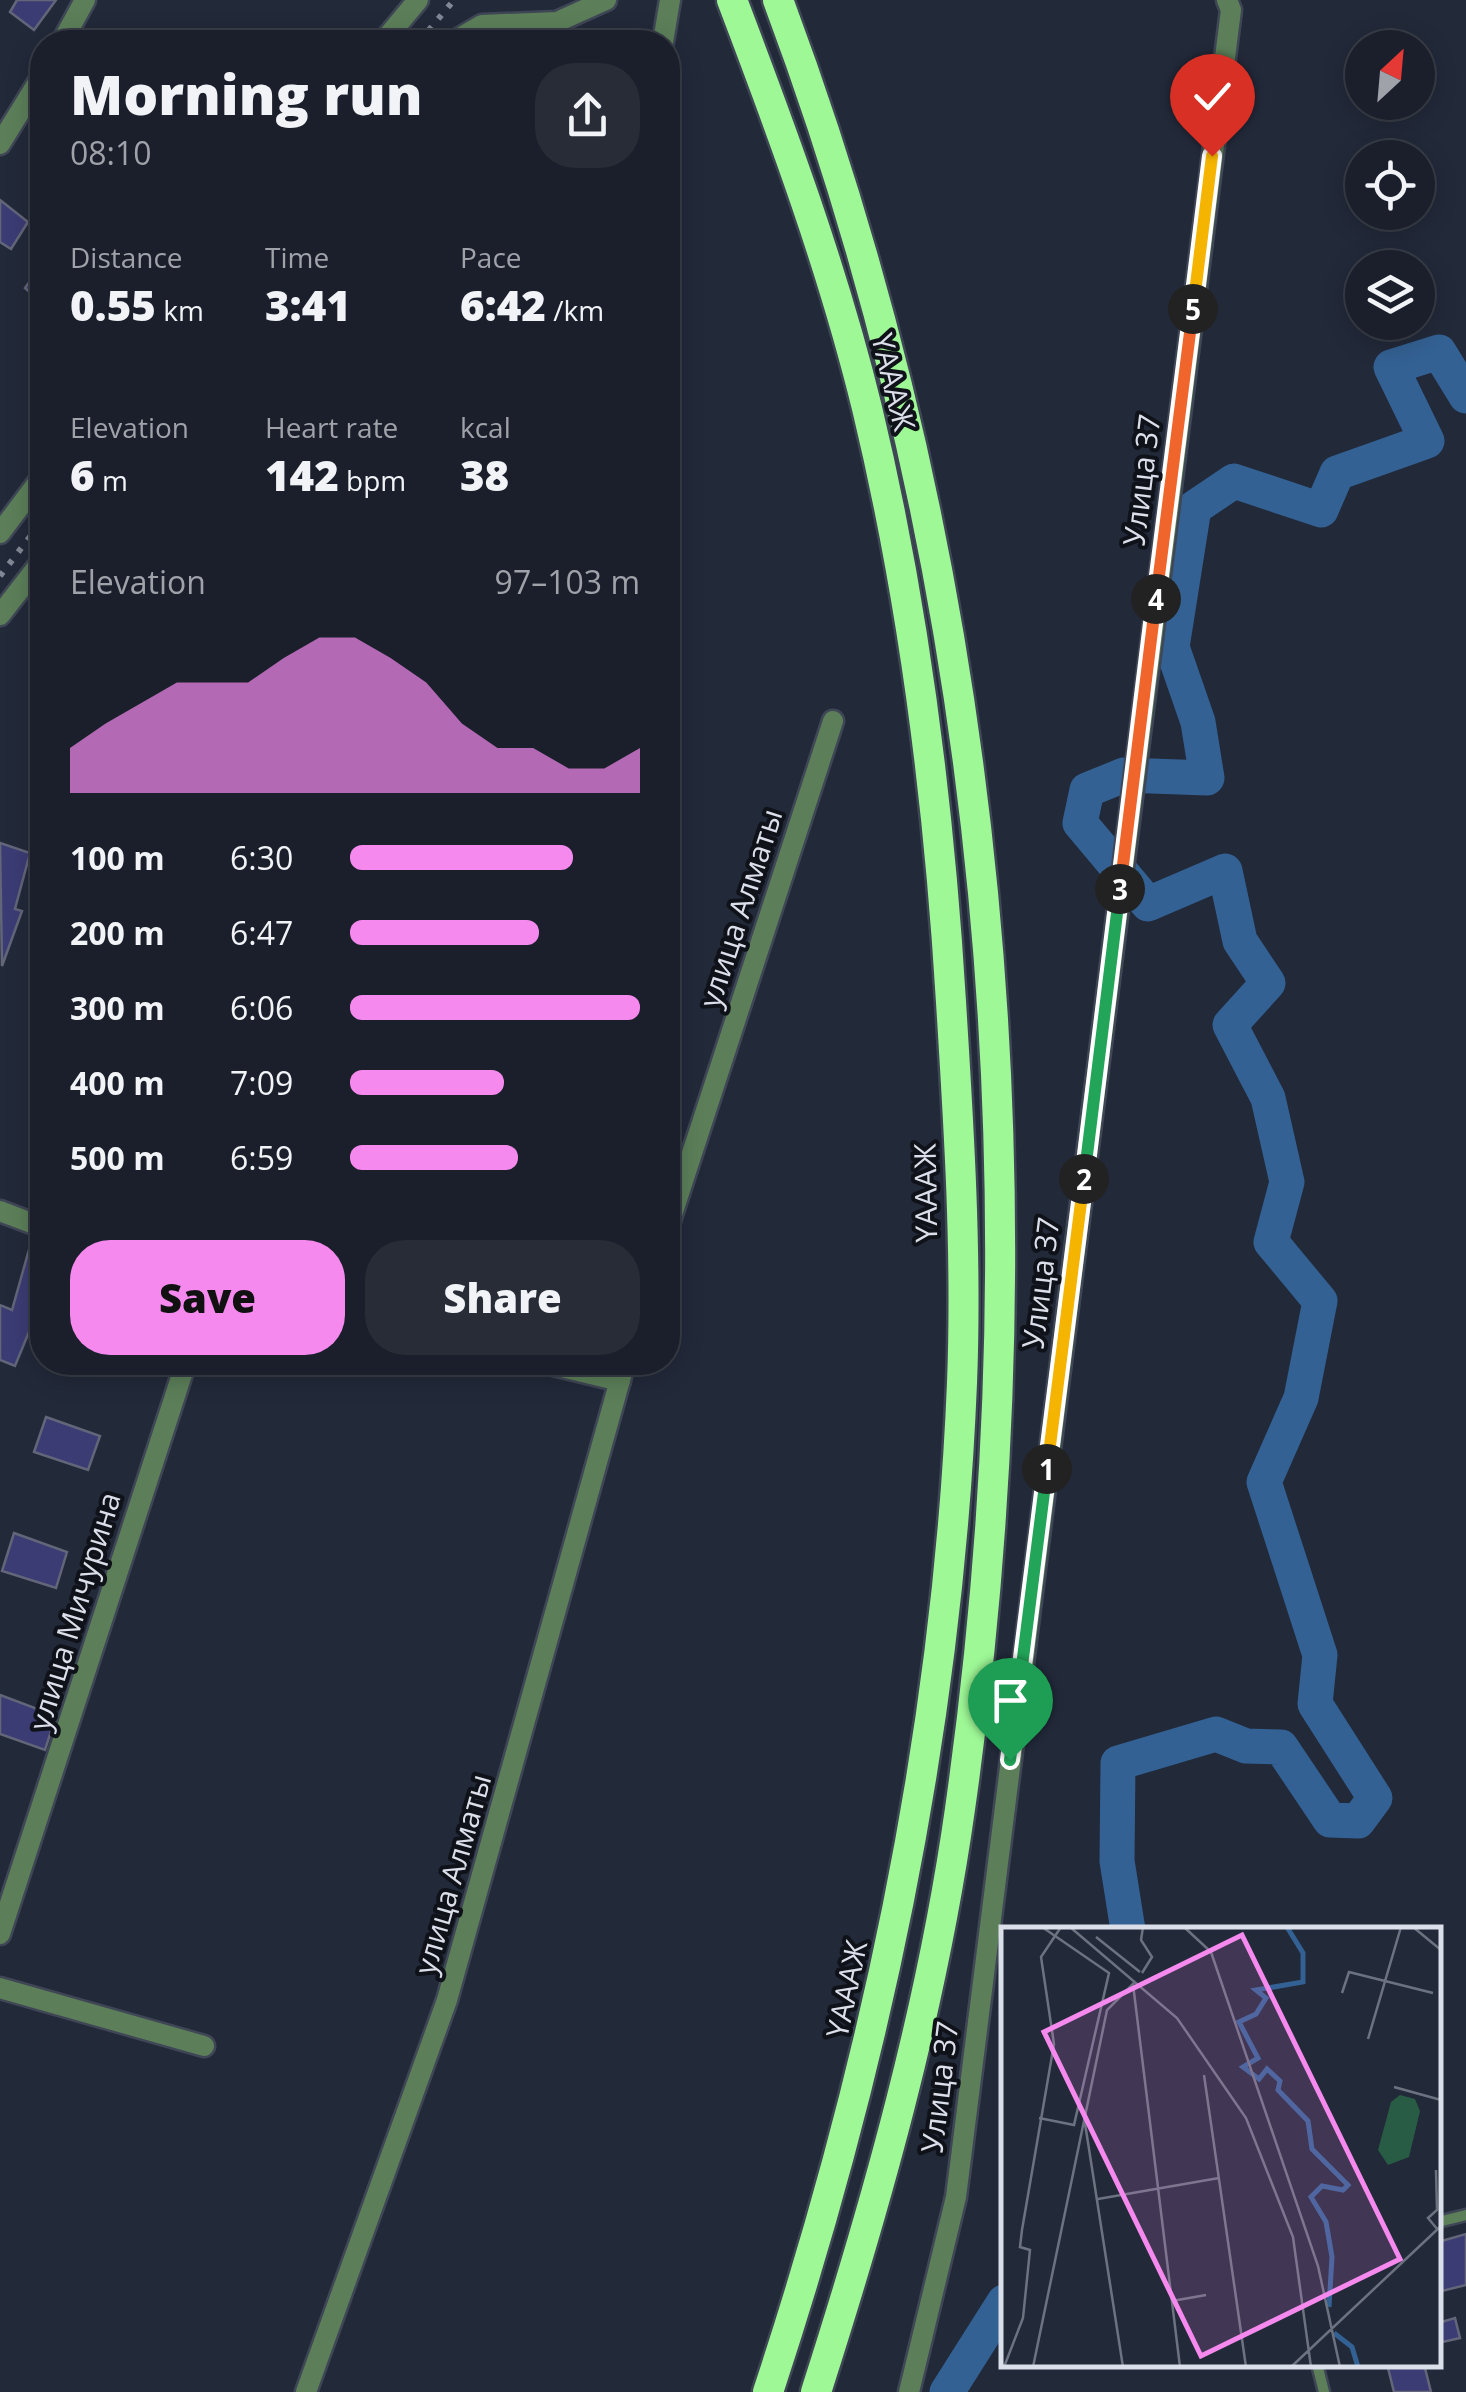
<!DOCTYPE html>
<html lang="en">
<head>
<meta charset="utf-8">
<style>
  body { margin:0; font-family:"Open Sans",sans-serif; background:#272c37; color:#f1f3f6; height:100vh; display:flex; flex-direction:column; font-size:38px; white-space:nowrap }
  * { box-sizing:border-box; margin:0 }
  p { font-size:32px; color:#9fa2a9 }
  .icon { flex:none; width:55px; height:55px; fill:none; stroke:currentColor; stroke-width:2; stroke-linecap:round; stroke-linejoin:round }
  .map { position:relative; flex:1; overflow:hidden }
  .sheet { position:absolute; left:30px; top:30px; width:650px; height:1345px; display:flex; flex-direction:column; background:#1a1f2b; border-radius:40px; box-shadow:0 5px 25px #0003,0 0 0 2px #383d47 }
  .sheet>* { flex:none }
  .needle { width:65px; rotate:26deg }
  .buttons { position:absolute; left:1345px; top:30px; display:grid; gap:20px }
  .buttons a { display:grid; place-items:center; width:90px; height:90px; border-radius:50%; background:#1a1f2b; box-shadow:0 5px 25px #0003,0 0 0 2px #383d47; font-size:50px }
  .pin { position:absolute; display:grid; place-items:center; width:85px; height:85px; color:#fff; margin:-102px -42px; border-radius:50% 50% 50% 0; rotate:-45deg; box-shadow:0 0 10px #0007 }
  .pin .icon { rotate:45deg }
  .km { position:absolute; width:50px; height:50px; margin:-25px; border-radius:50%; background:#222; color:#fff; font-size:28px; line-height:50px; text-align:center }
  .round { display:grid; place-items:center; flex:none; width:105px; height:105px; border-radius:40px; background:#272c37 }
  .overview { display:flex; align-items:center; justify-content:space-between; height:170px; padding:0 40px }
  h1 { font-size:55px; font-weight:800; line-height:75px }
  .figures { display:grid; grid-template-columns:repeat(3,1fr); gap:15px; height:170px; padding:10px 40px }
  .figures div { display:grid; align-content:center }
  .figures b { font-size:42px; font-weight:800 }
  .figures small { font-size:28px; font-weight:400 }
  .figures p { font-size:28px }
  .chart { height:280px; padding:20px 40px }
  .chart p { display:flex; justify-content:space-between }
  .chart svg { width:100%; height:180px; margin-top:10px; fill:#f589ee; opacity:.7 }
  .action { display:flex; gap:20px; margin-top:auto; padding:20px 40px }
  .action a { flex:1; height:115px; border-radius:40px; background:#f589ee; color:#111; font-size:40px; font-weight:800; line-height:115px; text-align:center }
  .action a+a { background:#272c37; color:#f1f3f6 }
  ul { padding:0 40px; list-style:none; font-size:32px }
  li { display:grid; grid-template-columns:160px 120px 1fr; align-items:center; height:75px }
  li i { height:25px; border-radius:12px; background:#f589ee }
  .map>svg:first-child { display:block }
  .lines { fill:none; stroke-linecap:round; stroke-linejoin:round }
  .river { stroke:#336193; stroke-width:35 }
  .building { fill:#3c3c75; stroke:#636579; stroke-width:2.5 }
  .service-casing { stroke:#3f4655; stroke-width:15 }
  .minor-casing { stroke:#3f4655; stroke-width:25 }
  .motorway-casing { stroke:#3f4655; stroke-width:35 }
  .service { stroke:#5c7f59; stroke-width:10 }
  .minor { stroke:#5c7f59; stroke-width:20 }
  .motorway { stroke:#9ef896; stroke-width:30 }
  .rail { stroke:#818794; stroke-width:6; stroke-dasharray:5 10; stroke-linecap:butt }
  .split-1-casing { stroke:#fff; stroke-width:20 }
  .split-2-casing { stroke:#fff; stroke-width:20 }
  .split-3-casing { stroke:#fff; stroke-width:20 }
  .split-4-casing { stroke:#fff; stroke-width:20 }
  .split-5-casing { stroke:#fff; stroke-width:20 }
  .split-6-casing { stroke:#fff; stroke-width:20 }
  .split-1 { stroke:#22a559; stroke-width:12 }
  .split-2 { stroke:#f5b400; stroke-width:12 }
  .split-3 { stroke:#22a559; stroke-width:12 }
  .split-4 { stroke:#f0652b; stroke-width:12 }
  .split-5 { stroke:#f0652b; stroke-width:12 }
  .split-6 { stroke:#f5b400; stroke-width:12 }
  .labels { text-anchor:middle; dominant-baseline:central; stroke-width:8; stroke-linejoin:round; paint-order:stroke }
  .street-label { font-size:30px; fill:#dadfea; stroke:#0f1219 }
  .inset-river { fill:none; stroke:#336193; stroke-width:5 }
  .inset-road { fill:none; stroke:#6c7280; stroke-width:2.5 }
  .view { fill:#f589ee; fill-opacity:0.15; stroke:#f589ee; stroke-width:5 }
  .inset-edge { fill:none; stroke:#dadfea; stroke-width:5 }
</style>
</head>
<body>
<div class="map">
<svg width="1466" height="2392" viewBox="0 0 1466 2392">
  <rect width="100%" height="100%" fill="#222939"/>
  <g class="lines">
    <g class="river">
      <polyline points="1128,1930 1117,1861 1118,1763 1216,1734 1246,1746 1281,1747 1330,1820 1358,1821 1375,1798 1315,1704 1320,1655 1264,1482 1301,1398 1320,1301 1271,1242 1287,1182 1268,1098 1230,1025 1268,983 1240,941 1225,871 1148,904 1080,823 1087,790 1124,775 1207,778 1198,722 1172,647 1194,508 1234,481 1321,510 1337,473 1427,441 1391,367 1439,352 1466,396"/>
      <polyline points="947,2392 1004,2302"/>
    </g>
  </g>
  <g class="building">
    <polygon points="17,0 56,0 34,30 10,12"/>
    <polygon points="0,200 28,222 11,249 0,242"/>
    <polygon points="42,264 42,303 25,288"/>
    <polygon points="0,843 30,853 15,909 22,911 2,966"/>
    <polygon points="30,1246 42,1250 42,1312 38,1310 15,1366 0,1360 0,1305 12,1310"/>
    <polygon points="46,1417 100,1436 88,1470 34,1452"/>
    <polygon points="14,1533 67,1552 56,1588 2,1571"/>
    <polygon points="0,1695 56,1716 45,1750 0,1734"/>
    <polygon points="1466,2234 1466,2285 1438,2292 1438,2242"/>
    <polygon points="1455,2318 1460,2338 1438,2343 1438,2323"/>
    <polygon points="1387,2364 1424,2364 1431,2392 1394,2392"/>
  </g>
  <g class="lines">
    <defs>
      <g id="service">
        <polyline points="1438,2222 1466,2215"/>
        <polyline points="1317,2364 1324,2392"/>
      </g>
      <g id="minor">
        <polyline points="62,42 85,0"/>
        <polyline points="383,42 418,0"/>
        <polyline points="453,42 482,25 557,22 606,0"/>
        <polyline points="663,42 670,0"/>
        <polyline points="0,144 42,76"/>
        <polyline points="0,533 42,477"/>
        <polyline points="0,615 42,561"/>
        <polyline points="0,1211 42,1227"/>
        <polyline points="668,1227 833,721"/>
        <polyline points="541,1362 620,1381"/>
        <polyline points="0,1934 186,1362"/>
        <polyline points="0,1988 204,2046"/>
        <polyline points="306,2392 447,2000 625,1362"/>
        <polyline points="909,2392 956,2197 1231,10 1227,0"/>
      </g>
      <g id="motorway">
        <path d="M732,0C783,134 833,269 867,408C914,603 939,802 951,1002C959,1129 967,1256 962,1383C948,1728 876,2065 768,2392"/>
        <path d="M778,0C995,580 1047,1198 960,1809C932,2007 877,2202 816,2392"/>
      </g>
    </defs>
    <use href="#service" class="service-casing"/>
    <use href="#minor" class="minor-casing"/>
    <use href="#motorway" class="motorway-casing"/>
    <use href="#service" class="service"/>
    <use href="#minor" class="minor"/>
    <use href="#motorway" class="motorway"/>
    <g class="rail">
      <polyline points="419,42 454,0"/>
      <polyline points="0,576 42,521"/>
    </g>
  </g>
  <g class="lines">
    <defs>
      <polyline id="split-1" points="1010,1760 1047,1469"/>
      <polyline id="split-2" points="1047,1469 1084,1179"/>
      <polyline id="split-3" points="1084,1179 1120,889"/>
      <polyline id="split-4" points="1120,889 1156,599"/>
      <polyline id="split-5" points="1156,599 1193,309"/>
      <polyline id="split-6" points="1193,309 1212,156"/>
    </defs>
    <use href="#split-1" class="split-1-casing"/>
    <use href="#split-2" class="split-2-casing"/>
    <use href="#split-3" class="split-3-casing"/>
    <use href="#split-4" class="split-4-casing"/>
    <use href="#split-5" class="split-5-casing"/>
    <use href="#split-6" class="split-6-casing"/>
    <use href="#split-1" class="split-1"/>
    <use href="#split-2" class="split-2"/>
    <use href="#split-3" class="split-3"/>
    <use href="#split-4" class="split-4"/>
    <use href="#split-5" class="split-5"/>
    <use href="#split-6" class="split-6"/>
  </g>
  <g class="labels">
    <g class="street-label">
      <text transform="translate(894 382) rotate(76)">ҮАААЖ</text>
      <text transform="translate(1141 480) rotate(-83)">Улица 37</text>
      <text transform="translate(740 908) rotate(-72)">улица Алматы</text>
      <text transform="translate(925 1193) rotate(-91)">ҮАААЖ</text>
      <text transform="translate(1040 1283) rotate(-83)">Улица 37</text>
      <text transform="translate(74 1611) rotate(-73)">улица Мичурина</text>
      <text transform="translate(452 1874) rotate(-74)">улица Алматы</text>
      <text transform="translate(846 1989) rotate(-78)">ҮАААЖ</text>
      <text transform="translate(939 2087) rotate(-83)">Улица 37</text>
    </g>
  </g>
  <g transform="translate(1001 1927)">
    <rect width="440" height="440" fill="#222939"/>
    <path d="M399,168L414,172L419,184L408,230L387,238L377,223L390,175Z" fill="#295c44"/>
    <path class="inset-river" d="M286,0L302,26V55L255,63L265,71L255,87L238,95L257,131L242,140L258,152L266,142L279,154L277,163L307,194L311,222L347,258L342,263L321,259L310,270L325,295L331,330L328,380M333,406L351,420L357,440"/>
    <path class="inset-road" d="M69,0L176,91L245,191L292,310L310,440M183,0L210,25L317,339L339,440M412,0L440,23M95,10L139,45M141,46L151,30L140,13L142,0M132,57L179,440M341,66L348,45L432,66M367,112L400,0M203,148L245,440M393,160L440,173M83,190L122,440M38,191L73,198L108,46L41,0M435,243L436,283L427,291L437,303M97,272L218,251M171,374L205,368M3,440L22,391L29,323L19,320L21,303L53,117L40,30L60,0M32,440L106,83L133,56M290,440L440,299"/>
    <path class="view" d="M241,8L399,332L200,429L43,105Z"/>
    <rect width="440" height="440" class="inset-edge"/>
  </g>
</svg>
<div class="buttons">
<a><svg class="needle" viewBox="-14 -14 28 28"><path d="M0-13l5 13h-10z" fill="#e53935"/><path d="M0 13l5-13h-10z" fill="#9fa2a9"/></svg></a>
<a><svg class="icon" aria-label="locate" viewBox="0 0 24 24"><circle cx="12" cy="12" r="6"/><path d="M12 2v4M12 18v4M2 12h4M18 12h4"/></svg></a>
<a><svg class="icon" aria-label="layers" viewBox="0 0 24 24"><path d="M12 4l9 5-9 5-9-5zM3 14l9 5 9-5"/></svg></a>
</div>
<div class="pin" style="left:1010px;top:1760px;background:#1e9e55"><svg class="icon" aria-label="arrive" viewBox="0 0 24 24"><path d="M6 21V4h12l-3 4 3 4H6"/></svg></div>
<div class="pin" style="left:1212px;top:156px;background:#d93025"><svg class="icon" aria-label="check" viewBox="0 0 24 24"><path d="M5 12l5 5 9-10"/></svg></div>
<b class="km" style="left:1047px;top:1469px">1</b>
<b class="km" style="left:1084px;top:1179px">2</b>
<b class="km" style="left:1120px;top:889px">3</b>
<b class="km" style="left:1156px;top:599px">4</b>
<b class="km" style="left:1193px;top:309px">5</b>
<section class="sheet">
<div class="overview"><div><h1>Morning run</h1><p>08:10</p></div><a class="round"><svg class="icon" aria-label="share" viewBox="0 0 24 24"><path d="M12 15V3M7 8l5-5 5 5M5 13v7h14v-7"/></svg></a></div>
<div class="figures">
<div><p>Distance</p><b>0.55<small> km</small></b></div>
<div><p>Time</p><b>3:41</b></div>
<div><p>Pace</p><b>6:42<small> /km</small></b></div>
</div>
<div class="figures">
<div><p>Elevation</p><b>6<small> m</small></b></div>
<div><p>Heart rate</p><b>142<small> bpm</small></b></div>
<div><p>kcal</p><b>38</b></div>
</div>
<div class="chart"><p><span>Elevation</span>97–103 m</p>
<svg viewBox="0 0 160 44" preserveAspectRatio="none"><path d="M0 44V33L10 27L20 22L30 17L40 17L50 17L60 11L70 6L80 6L90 11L100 17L110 27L120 33L130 33L140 38L150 38L160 33V44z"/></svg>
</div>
<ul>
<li><b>100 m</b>6:30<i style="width:77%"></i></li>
<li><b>200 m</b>6:47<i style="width:65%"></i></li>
<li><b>300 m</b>6:06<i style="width:100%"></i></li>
<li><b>400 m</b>7:09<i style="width:53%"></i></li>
<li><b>500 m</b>6:59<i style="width:58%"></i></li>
</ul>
<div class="action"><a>Save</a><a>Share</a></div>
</section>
</div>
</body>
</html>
